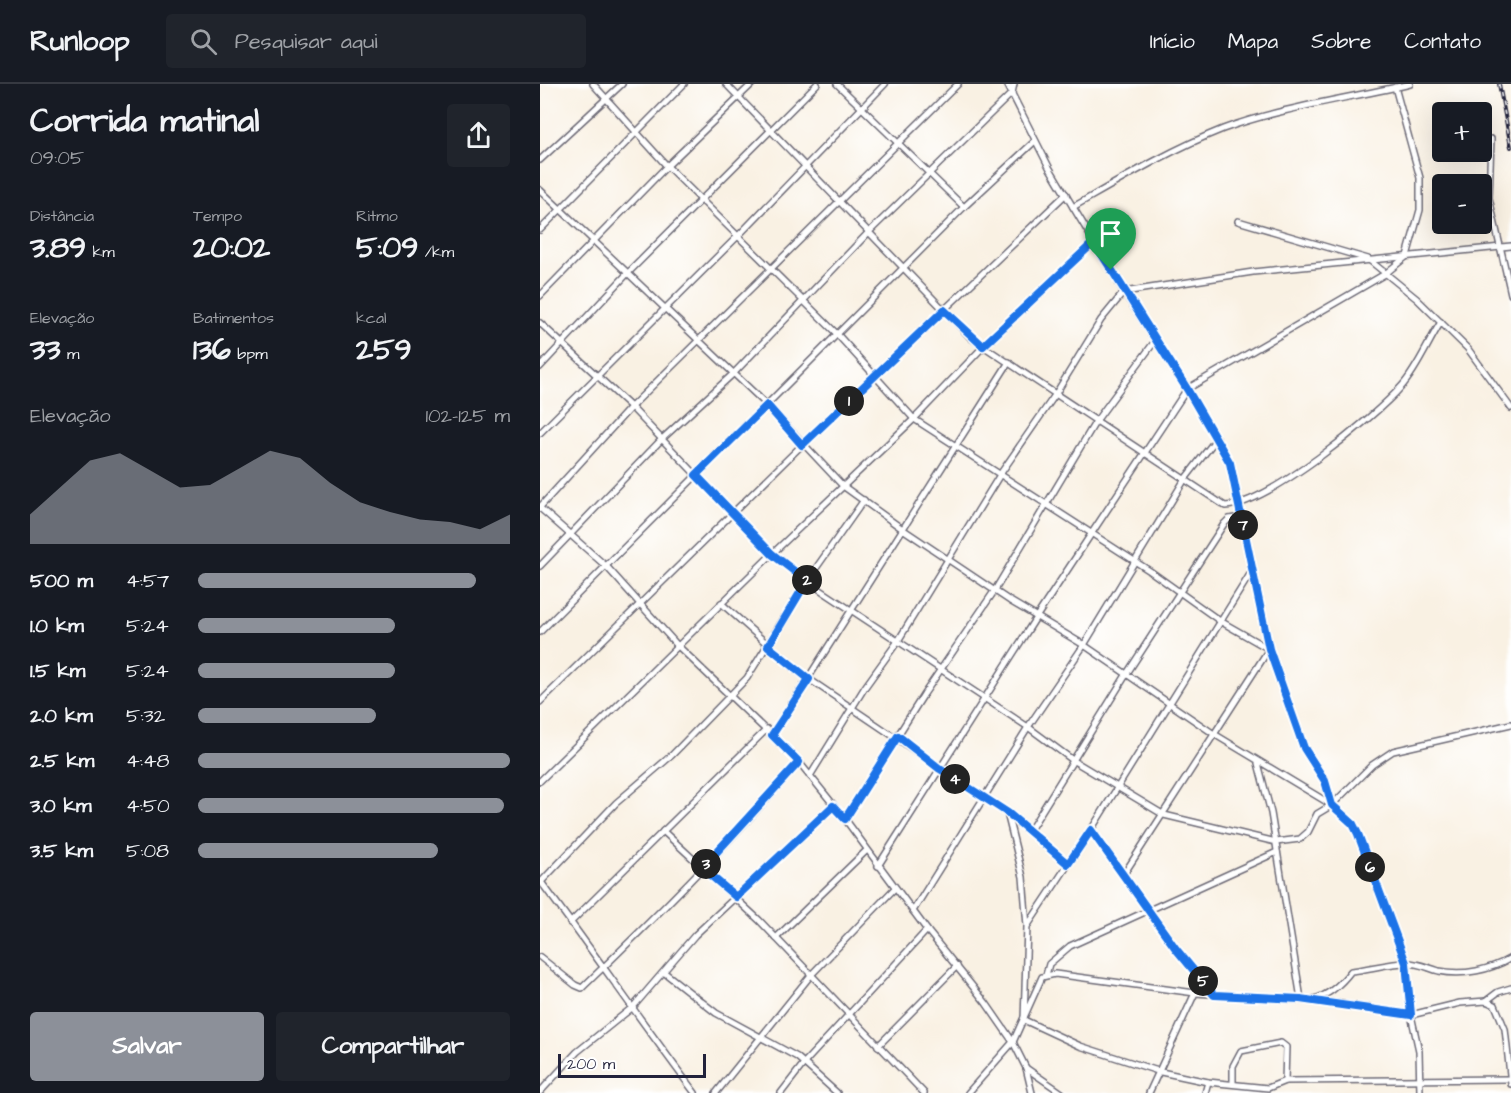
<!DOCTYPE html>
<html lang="pt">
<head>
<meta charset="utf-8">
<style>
  body { margin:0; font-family:"Architects Daughter",sans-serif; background:#20242c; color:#f1f3f6; height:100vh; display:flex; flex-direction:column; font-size:22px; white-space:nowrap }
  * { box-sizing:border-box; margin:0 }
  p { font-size:20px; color:#9ea1a6 }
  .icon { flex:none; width:33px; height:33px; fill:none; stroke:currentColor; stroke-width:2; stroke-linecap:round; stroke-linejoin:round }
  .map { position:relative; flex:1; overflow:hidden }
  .details { display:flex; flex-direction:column; background:#171b24; width:540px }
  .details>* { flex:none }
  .tools { position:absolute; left:892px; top:18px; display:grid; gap:12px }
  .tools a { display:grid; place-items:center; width:60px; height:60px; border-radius:6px; background:#171b24; box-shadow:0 6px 24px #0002; font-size:30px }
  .scale { position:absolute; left:18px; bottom:15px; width:148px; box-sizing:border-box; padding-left:6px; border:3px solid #22223b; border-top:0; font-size:16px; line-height:21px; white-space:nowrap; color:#22223b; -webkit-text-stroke:4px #fff; paint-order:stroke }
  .pin { position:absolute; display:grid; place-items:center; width:51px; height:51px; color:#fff; margin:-62px -26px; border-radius:50% 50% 50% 0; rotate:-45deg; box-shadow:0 0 6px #0007 }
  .pin .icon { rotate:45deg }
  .km { position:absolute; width:30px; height:30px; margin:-15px; border-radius:50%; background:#222; color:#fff; font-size:16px; line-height:30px; text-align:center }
  .round { display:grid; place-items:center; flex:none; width:63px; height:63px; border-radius:6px; background:#20242c }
  .head { display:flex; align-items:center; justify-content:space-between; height:102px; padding:0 30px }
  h1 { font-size:33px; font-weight:700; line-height:45px }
  .metrics { display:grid; grid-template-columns:repeat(3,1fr); gap:9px; height:102px; padding:6px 30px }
  .metrics div { display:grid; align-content:center }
  .metrics b { font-size:30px; font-weight:700 }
  .metrics small { font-size:16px; font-weight:400 }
  .metrics p { font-size:16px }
  .chart { height:168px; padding:12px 30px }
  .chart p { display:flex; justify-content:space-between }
  .chart svg { width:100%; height:108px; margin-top:6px; fill:#8c9099; opacity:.7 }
  .cta { display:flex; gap:12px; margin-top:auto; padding:12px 30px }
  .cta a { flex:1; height:69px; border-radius:6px; background:#8c9099; color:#fff; font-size:24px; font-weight:700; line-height:69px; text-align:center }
  .cta a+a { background:#20242c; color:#f1f3f6 }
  ul { padding:0 30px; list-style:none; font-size:20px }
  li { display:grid; grid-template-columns:96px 72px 1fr; align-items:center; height:45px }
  li i { height:15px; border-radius:8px; background:#8c9099 }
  header { display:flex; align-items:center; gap:36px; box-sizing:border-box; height:84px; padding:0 30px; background:#171b24; border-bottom:2px solid #363941 }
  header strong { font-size:28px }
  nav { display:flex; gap:33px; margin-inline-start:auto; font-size:21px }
  .search { width:420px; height:54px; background:#20242c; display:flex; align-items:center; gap:15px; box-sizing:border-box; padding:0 21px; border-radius:6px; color:#9ea1a6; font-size:22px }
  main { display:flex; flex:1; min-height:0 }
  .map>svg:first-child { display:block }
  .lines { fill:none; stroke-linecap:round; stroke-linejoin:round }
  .street-casing { stroke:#6d6a76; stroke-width:8 }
  .street { stroke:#fff; stroke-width:5 }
  .rail-casing { stroke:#22223b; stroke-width:4 }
  .rail { stroke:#fff; stroke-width:1.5; stroke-dasharray:4.5; stroke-linecap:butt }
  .route-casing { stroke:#fff; stroke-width:12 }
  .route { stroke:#1a73e8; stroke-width:8 }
</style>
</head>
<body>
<header>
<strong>Runloop</strong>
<div class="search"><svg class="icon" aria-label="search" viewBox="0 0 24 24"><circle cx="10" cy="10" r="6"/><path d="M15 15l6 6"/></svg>Pesquisar aqui</div>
<nav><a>Início</a><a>Mapa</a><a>Sobre</a><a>Contato</a></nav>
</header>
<main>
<section class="details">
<div class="head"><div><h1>Corrida matinal</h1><p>09:05</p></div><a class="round"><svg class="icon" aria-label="share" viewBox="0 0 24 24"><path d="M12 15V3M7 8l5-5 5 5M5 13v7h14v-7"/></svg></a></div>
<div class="metrics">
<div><p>Distância</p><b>3.89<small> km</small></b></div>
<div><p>Tempo</p><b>20:02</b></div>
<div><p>Ritmo</p><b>5:09<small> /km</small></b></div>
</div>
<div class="metrics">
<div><p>Elevação</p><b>33<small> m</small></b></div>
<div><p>Batimentos</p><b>136<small> bpm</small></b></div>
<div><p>kcal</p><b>259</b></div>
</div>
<div class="chart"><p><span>Elevação</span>102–125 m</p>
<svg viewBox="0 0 160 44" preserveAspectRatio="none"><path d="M0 44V32L10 21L20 10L30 7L40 14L50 21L60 20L70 13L80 6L90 9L100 19L110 27L120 31L130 34L140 35L150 38L160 32V44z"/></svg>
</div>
<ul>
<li><b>500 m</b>4:57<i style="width:89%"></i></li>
<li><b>1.0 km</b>5:24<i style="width:63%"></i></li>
<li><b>1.5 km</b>5:24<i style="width:63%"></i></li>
<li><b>2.0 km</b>5:32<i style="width:57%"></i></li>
<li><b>2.5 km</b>4:48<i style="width:100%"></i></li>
<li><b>3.0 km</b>4:50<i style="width:98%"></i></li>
<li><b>3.5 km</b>5:08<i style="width:77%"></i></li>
</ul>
<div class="cta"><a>Salvar</a><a>Compartilhar</a></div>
</section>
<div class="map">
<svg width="971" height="1009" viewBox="0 0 971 1009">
  <rect width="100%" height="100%" fill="#fff"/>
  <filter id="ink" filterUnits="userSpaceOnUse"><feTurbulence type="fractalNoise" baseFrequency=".0167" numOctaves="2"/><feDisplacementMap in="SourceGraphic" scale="12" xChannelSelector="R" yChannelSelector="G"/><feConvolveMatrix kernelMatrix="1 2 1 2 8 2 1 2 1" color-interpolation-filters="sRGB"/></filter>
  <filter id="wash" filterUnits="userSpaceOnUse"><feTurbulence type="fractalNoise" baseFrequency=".008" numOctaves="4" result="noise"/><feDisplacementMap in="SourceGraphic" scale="24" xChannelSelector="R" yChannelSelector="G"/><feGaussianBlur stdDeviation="1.35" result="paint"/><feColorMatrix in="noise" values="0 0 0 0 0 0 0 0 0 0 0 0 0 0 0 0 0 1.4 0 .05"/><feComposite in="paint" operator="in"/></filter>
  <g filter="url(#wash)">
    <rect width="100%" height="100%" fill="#f9f1e3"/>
  </g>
  <g filter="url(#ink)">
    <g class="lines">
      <defs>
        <g id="street">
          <polyline points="53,0 127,82 297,250 374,335 610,487 680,537 729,565 584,790"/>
          <path d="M186,0L431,254L685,422C727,421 834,334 862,302C878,284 888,258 901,238"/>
          <polyline points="297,0 424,123"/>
          <polyline points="467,0 509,83 584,208 647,305 690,379 729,565 764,664 785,697 792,721 813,740 818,750 866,879 871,931 879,967 880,1009"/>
          <polyline points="951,55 949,114 971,210"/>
          <polyline points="0,76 82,0"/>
          <polyline points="0,106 227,321 303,402 364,446 470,517 544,561 674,650 792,721"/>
          <path d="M533,123C582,95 630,66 683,45C739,24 810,14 870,0"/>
          <polyline points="698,137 828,175 877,215 928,265 971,324"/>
          <polyline points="0,146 144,0"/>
          <polyline points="0,212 127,82 212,0"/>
          <polyline points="0,239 91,323 232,470 267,497 488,643 534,677 624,731 736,758 760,755 768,748 777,730 792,721 832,681 853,667 971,640"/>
          <polyline points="0,283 87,190 277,0"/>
          <polyline points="0,349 198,152 345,0"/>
          <polyline points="0,423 91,323 418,0"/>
          <polyline points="0,424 67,483 137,561 259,678 305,735 387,846 446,919 473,958 486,984 522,1009"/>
          <polyline points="0,482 122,355 194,289 328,149 472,9 474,0"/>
          <polyline points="181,519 260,589 467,729 528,780"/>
          <polyline points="0,548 424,123 495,57"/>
          <polyline points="0,618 262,361 526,110"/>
          <polyline points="232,651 469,278"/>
          <polyline points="718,679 731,729 761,915"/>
          <polyline points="270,692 325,603 358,557 461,389 515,311 561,236 584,208 713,188 971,162"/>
          <polyline points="0,697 232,470 374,335 443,263 554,158"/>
          <polyline points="467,729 483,793 487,842 484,936 540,962 621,988 668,998 728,1004 745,997 970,995"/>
          <polyline points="305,735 384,610 455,506 556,337 615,257"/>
          <polyline points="490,746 586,591 684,440 689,435 701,433"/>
          <polyline points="551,746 636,865 674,911"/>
          <polyline points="123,747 219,836 384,1009"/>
          <polyline points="338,782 497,532 647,305 845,190 867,172 880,126 880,94 855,3"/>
          <path d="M1,798C53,867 102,939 155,1009"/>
          <polyline points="0,799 76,719 132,671 207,594 267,497 324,416"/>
          <polyline points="373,827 488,643 544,561 645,395 677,354"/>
          <polyline points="30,839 227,645"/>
          <polyline points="488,841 551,746 712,487"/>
          <polyline points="236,854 327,766"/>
          <path d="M0,873L35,901L42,904L45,901C119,830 192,757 259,678"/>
          <polyline points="125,889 176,929 257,973 297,1009"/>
          <polyline points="506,891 509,880 530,862 737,768"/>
          <path d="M774,915C790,911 801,900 811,887C830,885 849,879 867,879C879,879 888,884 899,887C924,892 950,886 971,874"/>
          <polyline points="946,917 958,908 971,904"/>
          <polyline points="338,962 417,882"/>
          <polyline points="486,984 492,1009"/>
          <polyline points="693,1000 693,982 701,967 741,959 746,963 745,997"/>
          <polyline points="0,1008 37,968 93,923 155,851 293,722"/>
          <polyline points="176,1009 271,891 355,804"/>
          <polyline points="241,1009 265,978 387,846"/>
          <polyline points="428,1009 473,958 502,893 515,890 655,909 788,918 871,931 920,919 946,917 955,921 965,945 971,1000"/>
          <polyline points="609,1009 655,909"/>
          <polyline points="665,1009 668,998"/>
        </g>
      </defs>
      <use href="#street" class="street-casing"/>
      <use href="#street" class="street"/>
      <defs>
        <polyline id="rail" points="959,0 971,63"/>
      </defs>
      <use href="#rail" class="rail-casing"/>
      <use href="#rail" class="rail"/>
    </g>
  </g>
  <g class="lines" filter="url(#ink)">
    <defs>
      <polygon id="route" points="554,158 647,305 690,379 729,565 764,664 785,697 792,721 813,740 818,750 866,879 871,931 760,915 674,911 636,865 551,746 528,780 468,729 400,685 358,652 305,735 293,722 196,813 162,784 259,678 232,651 269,595 228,562 267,497 232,470 156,391 227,321 262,361 404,226 443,262"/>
    </defs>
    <use href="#route" class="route-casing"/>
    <use href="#route" class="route"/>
  </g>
</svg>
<div class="tools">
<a>+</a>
<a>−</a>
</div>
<div class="scale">200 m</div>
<div class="pin" style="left:571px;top:186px;background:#1e9e55"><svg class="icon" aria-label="arrive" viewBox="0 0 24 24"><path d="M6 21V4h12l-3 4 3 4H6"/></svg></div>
<b class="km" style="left:309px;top:317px">1</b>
<b class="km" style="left:267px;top:496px">2</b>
<b class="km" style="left:166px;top:780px">3</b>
<b class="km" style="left:415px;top:695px">4</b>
<b class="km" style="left:663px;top:897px">5</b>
<b class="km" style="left:830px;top:783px">6</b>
<b class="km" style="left:703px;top:441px">7</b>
</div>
</main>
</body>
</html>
